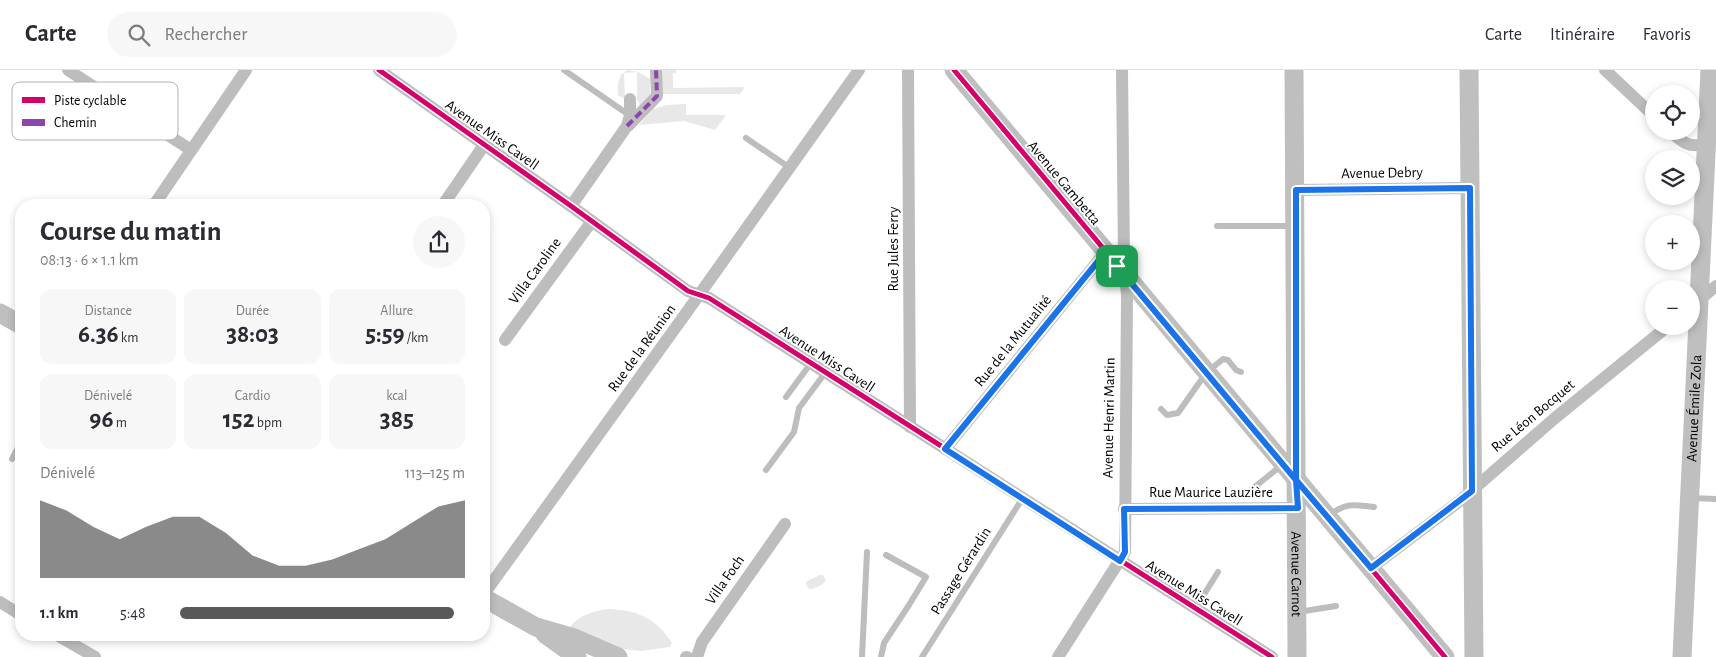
<!DOCTYPE html>
<html lang="fr">
<head>
<meta charset="utf-8">
<style>
  body { margin:0; font-family:"Alegreya Sans",sans-serif; background:#f7f7f7; color:#2b2b33; height:100vh; display:flex; flex-direction:column; font-size:19px; white-space:nowrap }
  * { box-sizing:border-box; margin:0 }
  p { font-size:16px; color:#7c7c81 }
  .icon { flex:none; width:28px; height:28px; fill:none; stroke:currentColor; stroke-width:2; stroke-linecap:round; stroke-linejoin:round }
  .map { position:relative; flex:1; overflow:hidden }
  .drawer { position:absolute; left:15px; top:129px; width:475px; height:442px; display:flex; flex-direction:column; background:#fff; border-radius:20px; box-shadow:0 2px 8px #0003 }
  .drawer>* { flex:none }
  .tools { position:absolute; left:1645px; top:15px; display:grid; gap:10px }
  .tools a { display:grid; place-items:center; width:55px; height:55px; border-radius:50%; background:#fff; box-shadow:0 2px 8px #0003; font-size:25px }
  .pin { position:absolute; display:grid; place-items:center; width:42px; height:42px; color:#fff; margin:-21px; border-radius:10px; box-shadow:0 2px 8px #0006 }
  .round { display:grid; place-items:center; flex:none; width:52px; height:52px; border-radius:26px; background:#f7f7f7 }
  .head { display:flex; align-items:center; justify-content:space-between; height:85px; padding:0 25px }
  h1 { font-size:28px; font-weight:700; line-height:38px }
  .metrics { display:grid; grid-template-columns:repeat(3,1fr); gap:8px; height:85px; padding:5px 25px }
  .metrics div { display:grid; align-content:center; border-radius:12px; background:#f7f7f7; text-align:center }
  .metrics b { font-size:25px; font-weight:700 }
  .metrics small { font-size:14px; font-weight:400 }
  .metrics p { font-size:14px }
  .chart { height:140px; padding:10px 25px }
  .chart p { display:flex; justify-content:space-between }
  .chart svg { width:100%; height:90px; margin-top:5px; fill:#595959; opacity:.7 }
  ul { padding:0 25px; list-style:none; font-size:16px }
  li { display:grid; grid-template-columns:80px 60px 1fr; align-items:center; height:38px }
  li i { height:12px; border-radius:6px; background:#595959 }
  header { display:flex; align-items:center; gap:30px; box-sizing:border-box; height:70px; padding:0 25px; background:#fff; border-bottom:1px solid #e1e1e2 }
  header strong { font-size:24px }
  nav { display:flex; gap:28px; margin-inline-start:auto; font-size:18px }
  .search { width:350px; height:45px; background:#f7f7f7; display:flex; align-items:center; gap:12px; box-sizing:border-box; padding:0 18px; border-radius:28px; color:#7c7c81; font-size:19px }
  .map>svg:first-child { display:block }
  .green { fill:#e8e8e8 }
  .lines { fill:none; stroke-linecap:round; stroke-linejoin:round }
  .lane { stroke:#bdbdbd; stroke-width:6 }
  .street { stroke:#bdbdbd; stroke-width:12 }
  .secondary { stroke:#bfbfbf; stroke-width:19 }
  .quiet { stroke:#8e44ad; stroke-width:4; stroke-dasharray:8 4; stroke-linecap:butt }
  .cycleway-casing { stroke:#fff; stroke-width:8 }
  .cycleway { stroke:#d6006c; stroke-width:5 }
  .route-casing { stroke:#fff; stroke-width:10 }
  .route { stroke:#1a73e8; stroke-width:6 }
  .labels { text-anchor:middle; dominant-baseline:central; stroke-width:4; stroke-linejoin:round; paint-order:stroke }
  .street-label { font-size:15px; fill:#000; stroke:#fff }
  .key { fill:#fff; stroke:#b2b2b2; stroke-width:1 }
  .key-label { font-size:14px; fill:#000 }
</style>
</head>
<body>
<header>
<strong>Carte</strong>
<div class="search"><svg class="icon" aria-label="search" viewBox="0 0 24 24"><circle cx="10" cy="10" r="6"/><path d="M15 15l6 6"/></svg>Rechercher</div>
<nav><a>Carte</a><a>Itinéraire</a><a>Favoris</a></nav>
</header>
<div class="map">
<svg width="1716" height="587" viewBox="0 0 1716 587">
  <rect width="100%" height="100%" fill="#fff"/>
  <g class="green">
    <path d="M628,0L638,2L650,9V24L640,35L637,29V2L624,3L625,29L618,25C618,15 617,5 628,0Z"/>
    <polygon points="661,0 676,0 676,3 673,3 673,18 745,17 740,24 662,24"/>
    <polygon points="686,34 686,45 726,45 715,60 684,51 639,55 653,39 667,35"/>
    <path d="M820,505H823L826,510C823,515 815,519 809,519L806,514L807,511Z"/>
    <path d="M608,539C637,540 656,548 672,573L670,577L641,581L621,579L569,558C579,545 593,541 608,539Z"/>
  </g>
  <g class="lines">
    <g class="lane">
      <polyline points="564,0 629,45"/>
      <polyline points="746,68 790,98"/>
      <polyline points="1217,156 1293,156"/>
      <polyline points="786,327 811,293"/>
      <polyline points="1161,339 1167,345 1178,343 1206,303 1223,289 1228,290 1236,300 1241,302"/>
      <polyline points="12,389 21,372"/>
      <polyline points="766,400 794,362 799,338 825,303"/>
      <polyline points="1252,419 1282,395"/>
      <polyline points="1692,428 1716,429"/>
      <path d="M1328,446C1345,433 1353,434 1374,437"/>
      <polyline points="1195,539 1218,502"/>
      <polyline points="1298,542 1336,536"/>
      <polyline points="862,587 867,482"/>
      <polyline points="881,587 884,573 909,535 926,507 886,485"/>
      <polyline points="922,587 1022,429"/>
    </g>
    <g class="street">
      <polyline points="68,0 191,80"/>
      <polyline points="379,0 571,136 688,221 709,228 1272,587"/>
      <polyline points="908,0 910,357"/>
      <polyline points="1605,0 1654,46"/>
      <polyline points="628,56 657,26 656,0"/>
      <path d="M1670,61C1683,73 1689,78 1706,74L1710,69"/>
      <polyline points="1295,120 1470,118"/>
      <polyline points="154,135 246,0"/>
      <polyline points="443,135 484,75"/>
      <polyline points="571,136 627,56 630,45 630,29"/>
      <polyline points="1117,196 1124,186 1122,0"/>
      <polyline points="1697,232 1716,216"/>
      <polyline points="505,270 592,151"/>
      <polyline points="945,379 1099,190 1107,184"/>
      <polyline points="1124,439 1297,438"/>
      <polyline points="1371,498 1461,430 1555,348 1668,256"/>
      <polyline points="484,524 699,225 859,0"/>
      <polyline points="0,532 21,545"/>
      <polyline points="57,565 95,587"/>
      <polyline points="686,587 687,587"/>
      <polyline points="697,587 702,572 785,454"/>
      <polyline points="1058,587 1125,482 1127,225 1125,205"/>
    </g>
    <g class="secondary">
      <polyline points="954,0 1445,587"/>
      <path id="s1" d="M1294,0L1297,587"/>
      <polyline points="1469,0 1474,587"/>
      <polyline points="0,243 21,255"/>
      <polyline points="484,528 536,557 574,568 618,587"/>
      <polyline points="545,564 577,587"/>
      <path id="s2" d="M1682,587L1710,0"/>
    </g>
    <polyline class="quiet" points="627,56 657,26 656,0"/>
    <defs>
      <g id="cycleway">
        <polyline points="379,0 571,136 688,221 709,228 1272,587"/>
        <polyline points="954,0 1445,587"/>
      </g>
    </defs>
    <use href="#cycleway" class="cycleway-casing"/>
    <use href="#cycleway" class="cycleway"/>
  </g>
  <g class="lines">
    <defs>
      <polyline id="route" points="1117,196 1107,184 1099,190 945,379 1120,491 1125,482 1124,439 1298,438 1296,410 1371,498 1472,421 1470,118 1296,120 1296,410 1117,196"/>
    </defs>
    <use href="#route" class="route-casing"/>
    <use href="#route" class="route"/>
  </g>
  <g class="labels">
    <g class="street-label">
      <text transform="translate(492 65) rotate(35)">Avenue Miss Cavell</text>
      <text transform="translate(1382 103) rotate(-1)">Avenue Debry</text>
      <text transform="translate(1064 113) rotate(50)">Avenue Gambetta</text>
      <text transform="translate(893 179) rotate(-90)">Rue Jules Ferry</text>
      <text transform="translate(535 201) rotate(-54)">Villa Caroline</text>
      <text transform="translate(1013 271) rotate(-51)">Rue de la Mutualité</text>
      <text transform="translate(642 278) rotate(-54)">Rue de la Réunion</text>
      <text transform="translate(827 289) rotate(33)">Avenue Miss Cavell</text>
      <text stroke="none"><textPath href="#s2" startOffset="249">Avenue Émile Zola</textPath></text>
      <text transform="translate(1533 346) rotate(-40)">Rue Léon Bocquet</text>
      <text transform="translate(1109 348) rotate(-89)">Avenue Henri Martin</text>
      <text x="1211" y="422">Rue Maurice Lauzière</text>
      <text transform="translate(961 501) rotate(-58)">Passage Gérardin</text>
      <text stroke="none"><textPath href="#s1" startOffset="504">Avenue Carnot</textPath></text>
      <text transform="translate(725 510) rotate(-55)">Villa Foch</text>
      <text transform="translate(1194 523) rotate(32)">Avenue Miss Cavell</text>
    </g>
  </g>
  <rect x="12" y="12" width="166" height="58" rx="8" class="key"/>
  <rect x="22" y="27" width="23" height="6" fill="#d6006c"/>
  <rect x="22" y="49" width="23" height="7" fill="#8e44ad"/>
  <g class="key-label">
    <text x="54" y="35">Piste cyclable</text>
    <text x="54" y="57">Chemin</text>
  </g>
</svg>
<div class="tools">
<a><svg class="icon" aria-label="locate" viewBox="0 0 24 24"><circle cx="12" cy="12" r="6"/><path d="M12 2v4M12 18v4M2 12h4M18 12h4"/></svg></a>
<a><svg class="icon" aria-label="layers" viewBox="0 0 24 24"><path d="M12 4l9 5-9 5-9-5zM3 14l9 5 9-5"/></svg></a>
<a>+</a>
<a>−</a>
</div>
<div class="pin" style="left:1117px;top:196px;background:#1e9e55"><svg class="icon" aria-label="arrive" viewBox="0 0 24 24"><path d="M6 21V4h12l-3 4 3 4H6"/></svg></div>
<section class="drawer">
<div class="head"><div><h1>Course du matin</h1><p>08:13 · 6 × 1.1 km</p></div><a class="round"><svg class="icon" aria-label="share" viewBox="0 0 24 24"><path d="M12 15V3M7 8l5-5 5 5M5 13v7h14v-7"/></svg></a></div>
<div class="metrics">
<div><p>Distance</p><b>6.36<small> km</small></b></div>
<div><p>Durée</p><b>38:03</b></div>
<div><p>Allure</p><b>5:59<small> /km</small></b></div>
</div>
<div class="metrics">
<div><p>Dénivelé</p><b>96<small> m</small></b></div>
<div><p>Cardio</p><b>152<small> bpm</small></b></div>
<div><p>kcal</p><b>385</b></div>
</div>
<div class="chart"><p><span>Dénivelé</span>113–125 m</p>
<svg viewBox="0 0 160 44" preserveAspectRatio="none"><path d="M0 44V6L10 11L20 19L30 25L40 19L50 14L60 14L70 22L80 33L90 38L100 38L110 35L120 30L130 25L140 17L150 9L160 6V44z"/></svg>
</div>
<ul>
<li><b>1.1 km</b>5:48<i style="width:96%"></i></li>
</ul>
</section>
</div>
</body>
</html>
